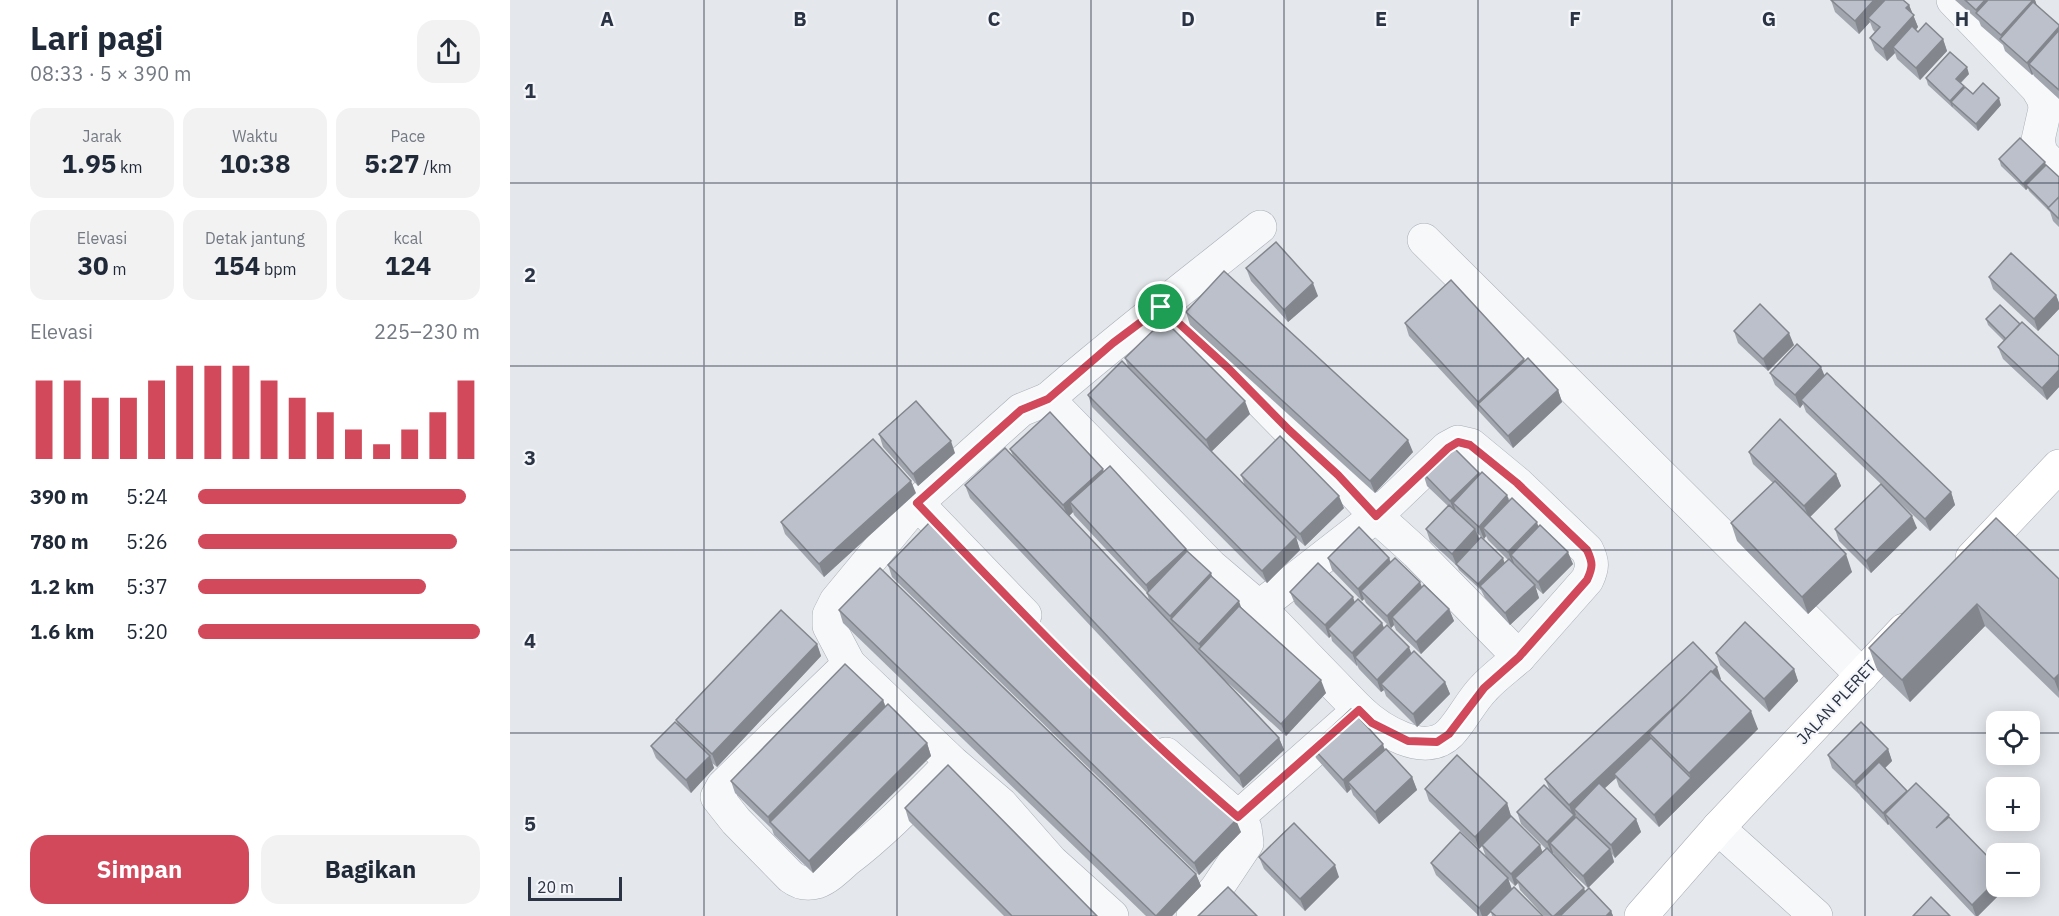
<!DOCTYPE html>
<html lang="id">
<head>
<meta charset="utf-8">
<style>
  body { margin:0; font-family:"IBM Plex Sans",sans-serif; background:#f2f2f3; color:#1f2937; height:100vh; display:flex; flex-direction:column; font-size:22px; white-space:nowrap }
  * { box-sizing:border-box; margin:0 }
  p { font-size:20px; color:#747a83 }
  .icon { flex:none; width:33px; height:33px; fill:none; stroke:currentColor; stroke-width:2; stroke-linecap:round; stroke-linejoin:round }
  .map { position:relative; flex:1; overflow:hidden }
  .side { display:flex; flex-direction:column; background:#fff; width:510px }
  .side>* { flex:none }
  .tools { position:absolute; left:1476px; top:711px; display:grid; gap:12px }
  .tools a { display:grid; place-items:center; width:54px; height:54px; border-radius:12px; background:#fff; box-shadow:0 3px 15px #0003; font-size:30px }
  .scale { position:absolute; left:18px; bottom:15px; width:94px; box-sizing:border-box; padding-left:6px; border:3px solid #2b3445; border-top:0; font-size:16px; line-height:21px; white-space:nowrap; color:#2b3445; -webkit-text-stroke:4px #f4f6f9; paint-order:stroke }
  .pin { position:absolute; display:grid; place-items:center; width:51px; height:51px; color:#fff; margin:-26px; border:3px solid #fff; border-radius:50%; box-shadow:0 2px 6px #0007 }
  .round { display:grid; place-items:center; flex:none; width:63px; height:63px; border-radius:18px; background:#f2f2f3 }
  .headline { display:flex; align-items:center; justify-content:space-between; height:102px; padding:0 30px }
  h1 { font-size:33px; font-weight:700; line-height:45px }
  .figures { display:grid; grid-template-columns:repeat(3,1fr); gap:9px; height:102px; padding:6px 30px }
  .figures div { display:grid; align-content:center; border-radius:15px; background:#f2f2f3; text-align:center }
  .figures b { font-size:26px; font-weight:700 }
  .figures small { font-size:16px; font-weight:400 }
  .figures p { font-size:16px }
  .chart { height:168px; padding:12px 30px }
  .chart p { display:flex; justify-content:space-between }
  .chart svg { width:100%; height:108px; margin-top:6px; stroke:#d1495b; stroke-width:6 }
  .action { display:flex; gap:12px; margin-top:auto; padding:12px 30px }
  .action a { flex:1; height:69px; border-radius:18px; background:#d1495b; color:#fff; font-size:24px; font-weight:700; line-height:69px; text-align:center }
  .action a+a { background:#f2f2f3; color:#1f2937 }
  ul { padding:0 30px; list-style:none; font-size:20px }
  li { display:grid; grid-template-columns:96px 72px 1fr; align-items:center; height:45px }
  li i { height:15px; border-radius:8px; background:#d1495b }
  main { display:flex; flex:1; min-height:0 }
  .map>svg:first-child { display:block }
  .lines { fill:none; stroke-linecap:round; stroke-linejoin:round }
  .minor-casing { stroke:#a9aeb7; stroke-width:34 }
  .secondary-casing { stroke:#a9aeb7; stroke-width:34 }
  .minor { stroke:#f7f8fa; stroke-width:33 }
  .secondary { stroke:#fff; stroke-width:33 }
  .wall { fill:#a1a5ae; fill-rule:evenodd }
  .shaded-wall { fill:#83868d }
  .building { fill:#bbc0ca; stroke:#83868d; stroke-width:1.5 }
  .route-casing { stroke:#fff; stroke-width:12 }
  .route { stroke:#d1495b; stroke-width:8 }
  .grid { fill:none; stroke:#2b3445; stroke-width:1.5; stroke-opacity:0.55 }
  .labels { text-anchor:middle; dominant-baseline:central; stroke-width:4.5; stroke-linejoin:round; paint-order:stroke }
  .street-label { font-size:16px; fill:#2b3445; stroke:#f4f6f9 }
  .grid-label { font-size:20px; text-anchor:middle; font-weight:bold; fill:#2b3445; stroke:#f4f6f9; stroke-width:4.5; stroke-linejoin:round; paint-order:stroke }
</style>
</head>
<body>
<main>
<section class="side">
<div class="headline"><div><h1>Lari pagi</h1><p>08:33 · 5 × 390 m</p></div><a class="round"><svg class="icon" aria-label="share" viewBox="0 0 24 24"><path d="M12 15V3M7 8l5-5 5 5M5 13v7h14v-7"/></svg></a></div>
<div class="figures">
<div><p>Jarak</p><b>1.95<small> km</small></b></div>
<div><p>Waktu</p><b>10:38</b></div>
<div><p>Pace</p><b>5:27<small> /km</small></b></div>
</div>
<div class="figures">
<div><p>Elevasi</p><b>30<small> m</small></b></div>
<div><p>Detak jantung</p><b>154<small> bpm</small></b></div>
<div><p>kcal</p><b>124</b></div>
</div>
<div class="chart"><p><span>Elevasi</span>225–230 m</p>
<svg viewBox="0 0 160 44" preserveAspectRatio="none"><path d="M5 44V12M15 44V12M25 44V19M35 44V19M45 44V12M55 44V6M65 44V6M75 44V6M85 44V12M95 44V19M105 44V25M115 44V32M125 44V38M135 44V32M145 44V25M155 44V12"/></svg>
</div>
<ul>
<li><b>390 m</b>5:24<i style="width:95%"></i></li>
<li><b>780 m</b>5:26<i style="width:92%"></i></li>
<li><b>1.2 km</b>5:37<i style="width:81%"></i></li>
<li><b>1.6 km</b>5:20<i style="width:100%"></i></li>
</ul>
<div class="action"><a>Simpan</a><a>Bagikan</a></div>
</section>
<div class="map">
<svg width="1549" height="916" viewBox="0 0 1549 916">
  <rect width="100%" height="100%" fill="#e4e7ec"/>
  <g class="lines">
    <defs>
      <g id="minor">
        <polyline points="1443,0 1527,88 1534,100 1535,109 1528,140 1531,153 1549,172"/>
        <polyline points="914,240 1352,675"/>
        <path d="M651,307L718,368L779,430L828,475L866,516L907,553L1009,657C998,667 984,677 974,688C961,701 953,719 940,733C915,759 869,729 849,710"/>
        <path d="M538,399C607,339 679,284 750,227"/>
        <polyline points="407,503 511,410 538,399 701,566 749,607 849,710 728,817"/>
        <path d="M749,607L866,516L937,448L948,442L961,445L1007,483L1077,550C1083,562 1083,567 1077,580L1009,657"/>
        <polyline points="339,664 319,626 319,615 326,601 407,503 515,615"/>
        <polyline points="656,754 728,817 735,828 737,843 707,888 683,916"/>
        <path d="M442,762L339,664L213,786L207,797L226,821L281,877C289,883 297,885 307,882C318,878 328,868 337,860C375,831 408,796 442,762L491,804L541,861L602,916"/>
        <polyline points="1208,828 1306,916"/>
      </g>
      <g id="secondary">
        <polyline points="1462,558 1549,466"/>
        <polyline points="1131,916 1208,828 1394,630"/>
      </g>
    </defs>
    <use href="#minor" class="minor-casing"/>
    <use href="#secondary" class="secondary-casing"/>
    <use href="#minor" class="minor"/>
    <use href="#secondary" class="secondary"/>
  </g>
  <g class="wall">
    <polygon points="1321,0 1399,5 1408,27 1406,30 1408,32 1433,39 1437,51 1410,80 1387,59 1385,53 1377,61 1365,50 1360,38 1365,32 1363,30 1360,22 1349,34 1325,12"/>
    <polygon points="1445,0 1525,0 1526,5 1549,25 1549,99 1524,76 1523,74 1522,75 1495,51 1493,45 1471,26 1469,21"/>
    <polygon points="1459,74 1451,83 1454,87 1463,94 1491,105 1468,131 1418,85 1416,78"/>
    <polygon points="1489,159 1536,165 1549,177 1549,227 1543,221 1540,212 1519,191 1518,188 1516,190 1491,166"/>
    <polygon points="736,268 808,296 778,322 741,281"/>
    <polygon points="1479,277 1546,295 1549,303 1549,309 1528,331 1483,289"/>
    <polygon points="676,312 903,452 865,493 680,325"/>
    <polygon points="1476,319 1510,324 1549,356 1549,387 1537,400 1493,359 1488,347 1494,341 1478,325"/>
    <polygon points="895,323 1015,361 1048,390 1052,402 1003,448 899,336"/>
    <polygon points="1224,331 1284,345 1258,371 1228,343"/>
    <polygon points="615,358 740,414 701,452 735,486 731,475 834,508 795,546 786,538 790,550 757,583 582,407 578,395 619,369"/>
    <polygon points="1260,373 1314,376 1441,492 1445,505 1420,531 1385,498 1407,528 1361,573 1329,541 1325,529 1371,484 1296,412 1293,404 1290,408 1265,385"/>
    <polygon points="369,434 445,453 408,486 373,447"/>
    <path d="M500,449L594,471L677,551L731,607L816,693L776,736L715,680L769,738L774,750L733,788L460,498L455,485L503,456ZM563,512L564,515L637,593L639,600L559,516Z"/>
    <polygon points="1239,452 1326,474 1331,486 1300,517 1342,572 1298,614 1227,541 1221,523 1263,483 1243,464"/>
    <path d="M913,473H969L970,475L1028,527L1063,564L1033,594L1025,587L1029,598L1000,625L975,598L971,590L949,570L947,566L920,541L916,529L938,506L917,486ZM967,533L974,539L976,536L978,540L998,560L995,563L969,539Z"/>
    <polygon points="406,493 314,577 275,534 271,522"/>
    <polygon points="1486,518 1549,579 1549,698 1475,626 1400,702 1367,670 1359,648"/>
    <polygon points="818,558 879,558 881,562 939,609 944,621 911,654 886,630 884,625 881,628 856,603 854,599 852,601 822,570"/>
    <polygon points="378,565 731,832 689,875 382,577"/>
    <polygon points="780,592 845,602 872,623 874,628 901,653 935,682 940,694 907,727 876,696 874,690 871,692 849,669 847,665 847,666 822,641 821,636 819,638 785,604"/>
    <polygon points="329,610 686,874 691,886 662,916 636,916 333,623"/>
    <polygon points="307,644 311,656 207,767 202,763 204,768 181,793 146,758 141,746 168,725 166,720"/>
    <polygon points="1206,653 1284,669 1288,681 1259,712 1210,665"/>
    <polygon points="1211,679 1210,680 1248,729 1149,827 1109,787 1106,778 1094,788 1126,819 1131,832 1105,858 1102,854 1104,862 1078,888 1044,856 1043,853 1042,854 1075,892 1101,911 1103,916 1034,916 1010,890 1008,883 1005,886 998,879 1002,889 1033,916 982,916 981,912 977,916 969,916 926,875 921,863 976,857 972,846 969,849 919,801 915,789 997,803 1001,816 1030,845 1032,852 1036,849 1011,824 1007,812 1040,791 1035,779"/>
    <polygon points="373,700 376,707 417,743 421,756 303,873 264,835 262,829 225,793 221,781"/>
    <polygon points="801,746 875,750 902,777 907,790 869,824 843,795 841,789 837,793 806,758"/>
    <polygon points="1378,749 1382,761 1375,768 1397,792 1440,818 1486,886 1498,886 1468,916 1465,916 1380,826 1379,824 1378,825 1351,797 1349,794 1322,768 1318,755"/>
    <polygon points="395,808 587,916 494,916 399,821"/>
    <polygon points="749,857 829,877 795,911 754,869"/>
  </g>
  <g class="shaded-wall">
    <polygon points="1364,0 1380,0 1358,18 1360,22 1349,34 1345,21"/>
    <polygon points="1475,0 1490,0 1468,15 1466,10"/>
    <polygon points="1523,0 1525,0 1529,11 1493,41 1491,35"/>
    <polygon points="1399,5 1408,27 1387,51 1383,47 1385,53 1377,61 1373,49 1396,8"/>
    <polygon points="1549,27 1549,45 1519,64 1523,74 1522,75 1517,63"/>
    <polygon points="1433,39 1437,51 1410,80 1406,68"/>
    <polygon points="1457,67 1459,74 1448,85 1446,79"/>
    <polygon points="1454,86 1456,92 1441,102 1443,106 1442,107 1440,101"/>
    <polygon points="1489,98 1491,105 1468,131 1466,124"/>
    <polygon points="1535,162 1537,168 1516,185 1518,188 1516,190 1513,184"/>
    <polygon points="803,283 808,296 778,322 774,310"/>
    <polygon points="1546,295 1549,303 1549,309 1528,331 1524,319"/>
    <polygon points="1279,333 1284,345 1258,371 1253,359"/>
    <polygon points="1014,359 1018,371 969,405 968,402"/>
    <polygon points="1311,367 1316,379 1291,400 1293,404 1290,408 1285,395"/>
    <polygon points="1549,370 1549,387 1537,400 1532,388"/>
    <polygon points="1048,390 1052,402 1003,448 998,436"/>
    <polygon points="735,401 740,414 701,452 696,440"/>
    <polygon points="898,440 903,452 865,493 860,481"/>
    <polygon points="441,441 445,453 408,486 403,474"/>
    <polygon points="593,469 597,481 560,502 563,512 558,517 553,505"/>
    <polygon points="969,473 973,485 943,503 946,511 945,513 940,501"/>
    <polygon points="1326,474 1331,486 1299,518 1294,506"/>
    <polygon points="401,481 406,493 314,577 309,564"/>
    <polygon points="1441,492 1445,505 1420,531 1415,519"/>
    <polygon points="997,495 1002,508 973,528 976,536 974,539 969,527"/>
    <polygon points="829,496 834,508 795,546 790,534"/>
    <polygon points="1402,516 1407,528 1361,573 1356,561"/>
    <polygon points="1027,522 1031,535 1001,555 1004,563 1003,564 998,552"/>
    <polygon points="965,529 970,541 946,564 947,566 942,554"/>
    <polygon points="786,537 790,550 757,583 752,571"/>
    <polygon points="676,549 681,561 641,598 636,585"/>
    <polygon points="1058,552 1063,564 1033,594 1028,582"/>
    <polygon points="1336,554 1342,572 1298,614 1292,597"/>
    <polygon points="879,558 883,570 851,591 854,599 852,601 848,589"/>
    <polygon points="993,558 995,564 970,586 971,590 968,584"/>
    <polygon points="701,573 705,585 661,619 665,628 660,616"/>
    <polygon points="910,582 915,595 882,617 884,625 881,628 877,616"/>
    <polygon points="1025,585 1029,598 1000,625 995,613"/>
    <polygon points="843,597 847,609 818,629 821,636 819,638 815,625"/>
    <polygon points="729,601 733,613 692,651 689,644"/>
    <polygon points="1467,604 1475,626 1400,702 1392,680"/>
    <polygon points="939,609 944,621 911,654 906,642"/>
    <polygon points="872,623 877,636 845,657 847,665 847,666 842,653"/>
    <polygon points="307,644 311,656 207,767 202,754"/>
    <polygon points="899,647 904,660 871,684 874,690 871,692 867,680"/>
    <polygon points="1207,667 1211,679 1147,740 1139,733 1143,743 1104,774 1106,778 1068,813 1064,809 1066,815 1065,816 1069,827 1040,843 1043,853 1042,854 1037,842 1063,816 1059,805"/>
    <polygon points="1284,669 1288,681 1259,712 1254,699"/>
    <polygon points="1549,674 1549,692 1544,679"/>
    <polygon points="811,680 816,693 776,736 771,724"/>
    <polygon points="935,682 940,694 907,727 903,714"/>
    <polygon points="373,700 377,712 260,823 258,817"/>
    <polygon points="1241,711 1248,729 1149,827 1144,815 1181,778 1179,773"/>
    <polygon points="769,738 774,750 733,788 729,776"/>
    <polygon points="417,743 421,756 303,873 299,861"/>
    <polygon points="873,744 877,757 838,782 841,789 837,793 833,780"/>
    <polygon points="1378,749 1382,761 1352,791 1346,785 1349,794 1344,782"/>
    <polygon points="200,756 204,768 181,793 176,780"/>
    <polygon points="902,777 907,790 869,824 865,812"/>
    <polygon points="1397,791 1401,803 1375,814 1379,824 1378,825 1373,813"/>
    <polygon points="997,803 1001,816 969,849 965,837"/>
    <polygon points="1126,819 1131,832 1105,858 1101,845"/>
    <polygon points="726,820 731,832 689,875 684,863"/>
    <polygon points="1030,845 1034,857 1005,878 1008,883 1005,886 1001,874"/>
    <polygon points="1100,849 1104,862 1078,888 1073,876"/>
    <polygon points="825,865 829,877 795,911 790,899"/>
    <polygon points="686,874 691,886 662,916 646,916"/>
    <polygon points="998,878 1002,890 977,916 972,916 969,908"/>
    <polygon points="1486,881 1486,886 1498,886 1468,916 1466,916 1462,905"/>
    <polygon points="1074,888 1078,900 1061,916 1044,916"/>
    <polygon points="1101,911 1103,916 1096,916"/>
  </g>
  <g class="building">
    <polygon points="1321,0 1364,0 1345,21"/>
    <polygon points="1375,0 1393,0 1399,5 1396,8 1404,15 1373,49 1360,38 1370,27 1358,18"/>
    <polygon points="1455,0 1475,0 1466,10"/>
    <polygon points="1478,0 1523,0 1491,35 1466,13"/>
    <polygon points="1523,2 1549,25 1549,27 1517,63 1490,39"/>
    <polygon points="1416,23 1433,39 1406,68 1383,47 1402,26 1408,32"/>
    <polygon points="1549,30 1549,90 1519,64"/>
    <polygon points="1440,52 1457,67 1446,79 1454,86 1440,101 1416,78"/>
    <polygon points="1473,83 1489,98 1466,124 1441,102 1455,87 1463,94"/>
    <polygon points="1510,138 1535,162 1513,184 1489,159"/>
    <polygon points="1536,165 1549,177 1549,197 1539,208 1516,185"/>
    <polygon points="1549,197 1549,219 1538,208"/>
    <polygon points="766,242 803,283 774,310 736,268"/>
    <polygon points="1501,253 1546,295 1524,319 1479,277"/>
    <polygon points="714,271 898,440 860,481 676,312"/>
    <polygon points="941,280 1014,359 968,402 895,323"/>
    <polygon points="1250,304 1279,333 1253,359 1224,331"/>
    <polygon points="1490,305 1510,324 1496,339 1476,319"/>
    <polygon points="654,320 735,401 696,440 615,358"/>
    <polygon points="1512,322 1549,356 1549,370 1532,388 1488,347"/>
    <polygon points="1287,344 1311,367 1285,395 1260,373"/>
    <polygon points="1018,358 1048,390 998,436 968,404"/>
    <polygon points="612,361 786,537 752,571 578,395"/>
    <polygon points="1317,373 1441,492 1415,519 1291,400"/>
    <polygon points="406,401 441,441 403,474 369,434"/>
    <polygon points="540,412 593,469 553,505 500,449"/>
    <polygon points="1270,419 1326,474 1294,506 1239,452"/>
    <polygon points="770,436 829,496 790,534 731,475"/>
    <polygon points="363,439 401,481 309,564 271,522"/>
    <polygon points="941,445 969,473 940,501 913,473"/>
    <polygon points="495,448 769,738 729,776 455,485"/>
    <polygon points="600,466 676,549 636,585 560,502"/>
    <polygon points="972,472 997,495 969,527 943,503"/>
    <polygon points="1265,481 1336,554 1292,597 1221,523"/>
    <polygon points="1371,484 1402,516 1356,561 1325,529"/>
    <polygon points="1002,498 1027,522 998,552 973,528"/>
    <polygon points="939,505 965,529 942,554 916,529"/>
    <polygon points="1486,518 1549,579 1549,674 1544,679 1467,604 1392,680 1359,648"/>
    <polygon points="420,522 726,820 684,863 378,565"/>
    <polygon points="1030,525 1058,552 1028,582 1001,555"/>
    <polygon points="849,527 879,558 848,589 818,558"/>
    <polygon points="971,537 993,558 968,584 946,564"/>
    <polygon points="677,551 701,573 660,616 637,593"/>
    <polygon points="885,558 910,582 877,616 851,591"/>
    <polygon points="999,559 1025,585 995,613 970,586"/>
    <polygon points="808,563 843,597 815,625 780,592"/>
    <polygon points="370,568 686,874 646,916 329,610"/>
    <polygon points="701,576 729,601 689,644 661,619"/>
    <polygon points="914,585 939,609 906,642 882,617"/>
    <polygon points="848,599 872,623 842,653 818,629"/>
    <polygon points="729,606 811,680 771,724 689,649"/>
    <polygon points="271,610 307,644 202,754 166,720"/>
    <polygon points="1235,622 1284,669 1254,699 1206,653"/>
    <polygon points="877,625 899,647 867,680 845,657"/>
    <polygon points="1183,642 1207,667 1202,672 1201,671 1178,694 1059,805 1035,779"/>
    <polygon points="904,651 935,682 903,714 871,684"/>
    <polygon points="335,664 373,700 258,817 221,781"/>
    <polygon points="1201,671 1241,711 1179,773 1139,733"/>
    <polygon points="378,704 417,743 299,861 260,822"/>
    <polygon points="841,709 873,744 833,780 801,746"/>
    <polygon points="165,722 200,756 176,780 141,746"/>
    <polygon points="1351,722 1378,749 1344,782 1318,755"/>
    <polygon points="1141,738 1181,778 1144,815 1104,774"/>
    <polygon points="876,749 902,777 865,812 838,782"/>
    <polygon points="947,755 997,803 965,837 915,789"/>
    <polygon points="1369,762 1397,791 1373,813 1346,785"/>
    <polygon points="438,765 587,916 502,916 395,808"/>
    <polygon points="1089,783 1126,819 1101,845 1064,809"/>
    <polygon points="1406,783 1439,815 1426,828 1439,817 1486,865 1486,881 1462,905 1375,814"/>
    <polygon points="1034,785 1064,815 1037,842 1007,812"/>
    <polygon points="1001,816 1030,845 1001,874 972,845"/>
    <polygon points="1066,817 1100,849 1073,876 1040,843"/>
    <polygon points="784,823 825,865 790,899 749,857"/>
    <polygon points="950,832 998,878 969,908 921,863"/>
    <polygon points="1037,848 1074,888 1044,916 1042,916 1005,878"/>
    <polygon points="718,887 747,916 688,916"/>
    <polygon points="1004,887 1033,916 986,916 980,911"/>
    <polygon points="1079,888 1101,911 1096,916 1050,916"/>
    <polygon points="1421,897 1440,916 1403,916"/>
  </g>
  <g class="lines">
    <defs>
      <path id="route" d="M651,307L718,368L779,430L828,475L866,516L938,448L948,442L960,445L1007,483L1077,550C1083,563 1083,567 1077,580L1009,657L974,688L939,734L927,742L898,741L862,723L849,710L728,817C614,720 510,611 407,503L511,410L538,399L603,343Z"/>
    </defs>
    <use href="#route" class="route-casing"/>
    <use href="#route" class="route"/>
  </g>
  <path class="grid" d="M194,0V916M387,0V916M581,0V916M774,0V916M968,0V916M1162,0V916M1355,0V916M0,183H1549M0,366H1549M0,550H1549M0,733H1486M1520,733H1549"/>
  <g class="labels">
    <g class="street-label">
      <text transform="translate(1326 702) rotate(-47)">JALAN PLERET</text>
    </g>
  </g>
  <g class="grid-label">
    <text x="97" y="26">A</text>
    <text x="290" y="26">B</text>
    <text x="484" y="26">C</text>
    <text x="678" y="26">D</text>
    <text x="871" y="26">E</text>
    <text x="1065" y="26">F</text>
    <text x="1259" y="26">G</text>
    <text x="1452" y="26">H</text>
    <text x="20" y="98">1</text>
    <text x="20" y="282">2</text>
    <text x="20" y="465">3</text>
    <text x="20" y="648">4</text>
    <text x="20" y="831">5</text>
  </g>
</svg>
<div class="tools">
<a><svg class="icon" aria-label="locate" viewBox="0 0 24 24"><circle cx="12" cy="12" r="6"/><path d="M12 2v4M12 18v4M2 12h4M18 12h4"/></svg></a>
<a>+</a>
<a>−</a>
</div>
<div class="scale">20 m</div>
<div class="pin" style="left:651px;top:307px;background:#1e9e55"><svg class="icon" aria-label="arrive" viewBox="0 0 24 24"><path d="M6 21V4h12l-3 4 3 4H6"/></svg></div>
</div>
</main>
</body>
</html>
